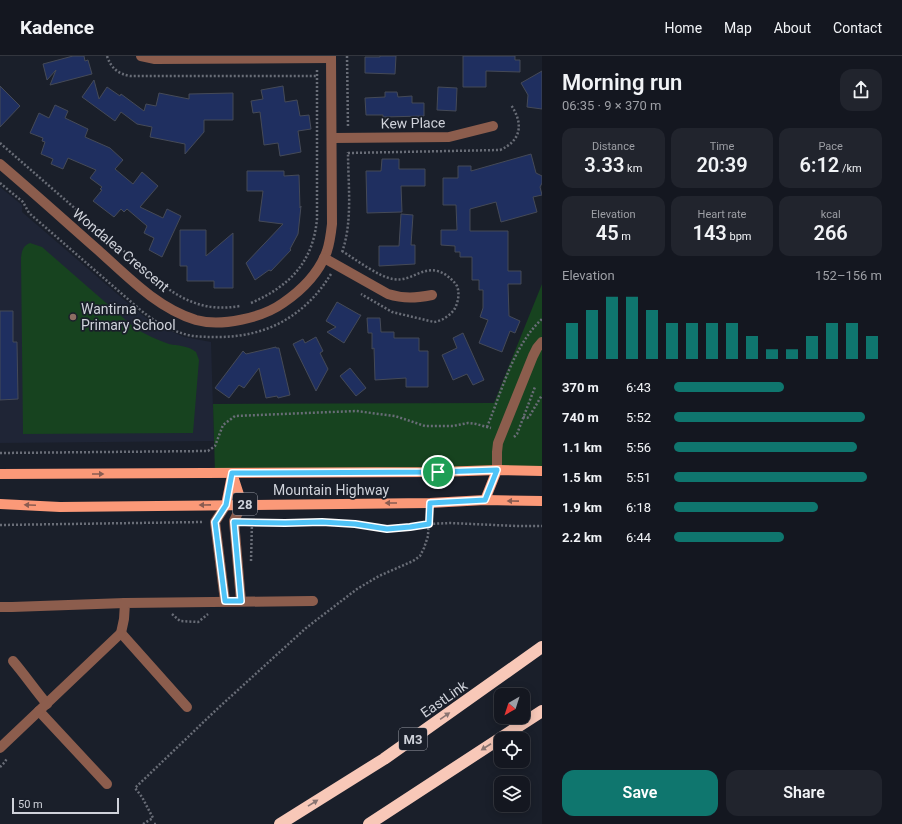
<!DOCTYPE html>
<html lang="en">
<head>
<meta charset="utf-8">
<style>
  body { margin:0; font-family:Roboto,sans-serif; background:#21242d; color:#f1f3f6; height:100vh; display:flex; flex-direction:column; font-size:15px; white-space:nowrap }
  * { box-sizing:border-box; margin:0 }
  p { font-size:13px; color:#9d9fa5 }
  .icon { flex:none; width:22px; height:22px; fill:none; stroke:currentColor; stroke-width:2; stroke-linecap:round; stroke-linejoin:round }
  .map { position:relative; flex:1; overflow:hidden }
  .sheet { display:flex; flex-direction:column; background:#141720; width:360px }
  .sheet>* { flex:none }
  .needle { width:26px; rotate:219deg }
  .controls { position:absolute; left:494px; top:632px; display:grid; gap:8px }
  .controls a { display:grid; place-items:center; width:36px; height:36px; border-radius:8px; background:#141720; box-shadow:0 2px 10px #0003,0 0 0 1px #33363e; font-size:20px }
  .scale { position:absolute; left:12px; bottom:10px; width:107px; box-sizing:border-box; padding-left:4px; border:2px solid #cfd2da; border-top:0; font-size:11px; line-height:14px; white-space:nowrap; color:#cfd2da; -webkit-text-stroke:3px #1a1f2a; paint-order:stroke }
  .pin { position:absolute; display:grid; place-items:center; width:34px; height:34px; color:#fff; margin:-17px; border:2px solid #fff; border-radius:50%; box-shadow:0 1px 4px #0007 }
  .round { display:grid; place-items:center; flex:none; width:42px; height:42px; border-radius:12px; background:#21242d }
  .head { display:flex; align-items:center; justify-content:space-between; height:68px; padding:0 20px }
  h1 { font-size:22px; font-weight:600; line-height:30px }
  .stats { display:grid; grid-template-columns:repeat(3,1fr); gap:6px; height:68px; padding:4px 20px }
  .stats div { display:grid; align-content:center; border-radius:10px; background:#21242d; text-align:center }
  .stats b { font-size:20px; font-weight:600 }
  .stats small { font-size:11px; font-weight:400 }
  .stats p { font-size:11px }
  .chart { height:112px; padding:8px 20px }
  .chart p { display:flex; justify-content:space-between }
  .chart svg { width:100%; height:72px; margin-top:4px; stroke:#0f766e; stroke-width:6 }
  .cta { display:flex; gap:8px; margin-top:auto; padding:8px 20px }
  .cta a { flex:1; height:46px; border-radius:12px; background:#0f766e; color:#fff; font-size:16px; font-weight:600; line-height:46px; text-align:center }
  .cta a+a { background:#21242d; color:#f1f3f6 }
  ul { padding:0 20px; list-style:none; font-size:13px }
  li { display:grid; grid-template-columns:64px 48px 1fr; align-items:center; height:30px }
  li i { height:10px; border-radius:5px; background:#0f766e }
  header { display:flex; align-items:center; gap:24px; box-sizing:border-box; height:56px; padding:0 20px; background:#141720; border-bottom:1px solid #33363e }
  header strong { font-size:19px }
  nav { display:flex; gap:22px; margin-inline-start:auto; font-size:14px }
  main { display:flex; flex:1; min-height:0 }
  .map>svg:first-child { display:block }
  .built { fill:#1f2536 }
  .green { fill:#17431f }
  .building { fill:#1f2f60; stroke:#454a57 }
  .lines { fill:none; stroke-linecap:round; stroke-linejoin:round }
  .path { stroke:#696d77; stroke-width:2.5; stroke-dasharray:2 2; stroke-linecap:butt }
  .minor { stroke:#8c5d4d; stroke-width:10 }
  .major { stroke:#fb9978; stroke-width:10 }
  .highway { stroke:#f8c8b8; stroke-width:12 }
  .oneway { fill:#8a5c51 }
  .oneway2 { fill:#897471 }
  .route-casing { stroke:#fff; stroke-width:8 }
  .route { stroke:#4fc3f7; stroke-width:5 }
  .education-dot { fill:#8d6e63; stroke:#1a1f2a; stroke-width:1.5 }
  .labels { text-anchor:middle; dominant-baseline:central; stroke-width:3.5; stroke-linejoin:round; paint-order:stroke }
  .shield { fill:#1a1f2a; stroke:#999ca5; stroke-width:1 }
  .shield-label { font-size:13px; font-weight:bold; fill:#cfd2da }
  .street-label { font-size:14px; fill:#cfd2da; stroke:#1a1f2a }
  .poi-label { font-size:14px; fill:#cfd2da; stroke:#1a1f2a; text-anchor:start }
</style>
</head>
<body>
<header>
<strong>Kadence</strong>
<nav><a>Home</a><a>Map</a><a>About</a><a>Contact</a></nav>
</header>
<main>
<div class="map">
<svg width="542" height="768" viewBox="0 0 542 768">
  <rect width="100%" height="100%" fill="#1a1f2a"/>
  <polygon class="built" points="0,131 22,149 22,156 137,255 153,267 184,281 211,286 214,385 0,387"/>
  <g class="green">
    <path d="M30,187L42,191L136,273C147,279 157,284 169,288C178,290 187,289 196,296L199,304L193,377L23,378L21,202C22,194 23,190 30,187Z"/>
    <polygon points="542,228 542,415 215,417 213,348 494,347"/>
  </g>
  <g class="building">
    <polygon points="73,0 84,0 85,5 88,4 92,18 50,29 56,14 47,24 43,8"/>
    <polygon points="380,0 396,0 395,18 365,17 365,1 380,1"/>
    <polygon points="463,0 515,0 515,4 520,4 520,16 486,15 486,31 463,31"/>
    <polygon points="542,15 542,53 527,51 528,39 521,27"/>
    <polygon points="94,24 99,43 107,31 120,40 121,38 144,55 146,48 156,50 159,37 189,43 189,38 233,37 233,64 204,64 204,76 185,98 185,88 150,81 152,71 137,68 121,56 115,65 82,41"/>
    <polygon points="0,30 20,50 0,71"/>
    <polygon points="283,30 285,46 297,44 300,60 309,59 311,73 298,75 301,96 280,100 278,87 264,89 260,56 253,57 251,45 263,43 261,34"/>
    <polygon points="438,31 457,32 456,55 437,54"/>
    <polygon points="385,36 397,36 398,41 412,40 412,47 424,47 424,60 383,61 383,59 366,59 365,42 385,41"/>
    <polygon points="55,49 68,55 65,62 88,73 85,81 110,92 123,104 115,113 133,128 142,116 158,130 140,151 163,162 167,153 181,160 162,201 149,194 154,182 144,177 147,170 127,153 124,156 121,153 114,161 93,145 102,134 100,133 102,131 90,122 96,114 68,102 63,113 51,108 53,103 41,98 45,86 42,85 43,82 30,77 39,57 49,62"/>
    <polygon points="531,98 536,117 542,120 542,127 540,131 542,139 533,141 537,156 501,166 496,146 470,153 470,175 508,175 508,215 521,215 521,228 508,228 509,260 520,265 515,277 510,275 502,296 479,287 488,264 480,261 483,252 483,234 479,234 479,224 472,224 472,201 460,201 460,196 455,196 455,190 441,189 441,174 457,174 456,149 443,149 443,122 458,122 458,110 471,110 471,115"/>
    <polygon points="382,103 399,103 399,113 425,113 425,130 401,130 402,156 367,157 366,115 381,115"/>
    <polygon points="247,115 284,115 284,120 299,119 300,152 301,150 298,178 290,193 291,194 271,215 269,214 255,224 246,207 283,168 259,165 263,135 247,135"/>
    <polygon points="401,158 413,159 411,189 415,189 415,208 379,210 379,190 399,190"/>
    <polygon points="180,174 206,174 206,200 233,177 233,232 214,232 214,225 187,225 187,210 180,210"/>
    <polygon points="337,246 360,259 361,259 344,287 327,276 336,271 326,265"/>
    <polygon points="0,255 13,255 13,286 17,286 18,343 0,344"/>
    <polygon points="367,262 380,262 381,276 394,276 394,282 419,282 419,295 428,295 428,331 406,331 406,322 375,324 374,292 372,293 372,277 368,277"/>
    <polygon points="463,277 484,324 473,329 467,318 453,324 442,299 457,292 453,282"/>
    <polygon points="316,281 323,295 320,297 328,313 316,335 293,288 303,283 305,287"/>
    <polygon points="276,291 276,292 279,292 290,339 278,342 277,340 266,342 259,312 244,332 239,329 229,342 215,332 243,295 246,298"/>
    <polygon points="350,312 366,332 356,340 340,320"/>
  </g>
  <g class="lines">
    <g class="path">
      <path d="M107,0C111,12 118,18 130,20H317"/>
      <polyline points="347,0 348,71"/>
      <path d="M0,87L164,230C189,248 210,255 240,250"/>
      <path d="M348,97L500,94C521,85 524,68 511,49"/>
      <path d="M0,127L23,146L29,157L137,251C152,264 168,274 188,279C198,281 208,281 218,281C267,281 305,260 331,218"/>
      <path d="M342,195C355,203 379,221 393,223C413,227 425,205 446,219C450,222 454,225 457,230C460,238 458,247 454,254C449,260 442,265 434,266L392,256L361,238"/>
      <path d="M342,196C353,166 348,127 348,96"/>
      <path d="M251,247C290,230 313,206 317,163V14"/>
      <polyline points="523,361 527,362 529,361 542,339"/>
      <path d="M487,371C502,335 513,290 542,263"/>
      <polyline points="514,381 517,378 535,331"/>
      <polyline points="0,397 208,395 215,390 223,369 235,360 356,355 395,360 425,370 453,370 468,367 476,368 491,372"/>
      <polyline points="246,466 285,467 322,466 355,468 387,473 410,471 429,468 450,467 516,470 542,470"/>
      <polyline points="0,469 203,466"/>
      <polyline points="251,505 252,466"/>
      <polyline points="172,558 180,565 198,566 208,558"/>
      <polyline points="0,711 5,706 7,702"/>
      <polyline points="143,768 153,762 142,741 135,732 216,654 306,572 357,533 379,520 413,505 420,500 424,492 428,480 429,458"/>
      <polyline points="154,768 156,768"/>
    </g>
    <g class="minor">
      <polyline points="141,0 155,3 331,2"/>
      <polyline points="333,82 449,81 493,70"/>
      <path d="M0,108C33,136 65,165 98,194C127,220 157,252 196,264C221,271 262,262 283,247C302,234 319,217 327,195C330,186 331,177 332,168L331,0"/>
      <path d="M324,202L388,238C404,243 416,242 432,239"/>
      <polyline points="497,414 497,396 498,387 533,300 537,292 542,286"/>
      <polyline points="225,545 215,466 226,449"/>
      <polyline points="241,545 234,465 242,448"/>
      <polyline points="0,551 12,551 125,547"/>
      <polyline points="121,577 187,651"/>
      <path d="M13,605C25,619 35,634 47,648"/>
      <polyline points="39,655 107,728"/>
      <polyline points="0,692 121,577 124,563 125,547 313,545"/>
    </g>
    <g class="major">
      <polyline points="232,417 242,448"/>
      <polyline points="0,418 438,416 497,414 542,415"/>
      <polyline points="485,444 497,414"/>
      <polyline points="0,448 60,451 430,447 485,444 542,445"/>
      <polyline points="226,449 232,419"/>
    </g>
    <g class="highway">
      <polyline points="280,768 384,703 542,591"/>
      <polyline points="369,768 542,655"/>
    </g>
  </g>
  <defs><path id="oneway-solid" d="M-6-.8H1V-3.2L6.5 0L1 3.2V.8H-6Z"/></defs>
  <g class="oneway">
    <use href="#oneway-solid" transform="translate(98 418)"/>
    <use href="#oneway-solid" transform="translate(513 445) rotate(-179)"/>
    <use href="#oneway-solid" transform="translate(391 447) rotate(180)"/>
    <use href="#oneway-solid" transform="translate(30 449) rotate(-177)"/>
    <use href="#oneway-solid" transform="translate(205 449) rotate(179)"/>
  </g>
  <g class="oneway2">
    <use href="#oneway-solid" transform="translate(445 660) rotate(-35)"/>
    <use href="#oneway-solid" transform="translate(486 691) rotate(147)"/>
    <use href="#oneway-solid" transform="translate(313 747) rotate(-32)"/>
  </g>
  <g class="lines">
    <defs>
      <polygon id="route" points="497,414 485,444 430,447 429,468 410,471 387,473 355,468 322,466 285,467 234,466 241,545 225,545 215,466 226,449 232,417 438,416"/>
    </defs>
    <use href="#route" class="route-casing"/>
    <use href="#route" class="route"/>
  </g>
  <circle class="education-dot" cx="73" cy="261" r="4"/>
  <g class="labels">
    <g class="shield">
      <rect x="233" y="437" width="24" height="22" rx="3"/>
      <rect x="399" y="672" width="28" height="22" rx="3"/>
    </g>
    <g class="shield-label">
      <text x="245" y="448">28</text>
      <text x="413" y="683">M3</text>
    </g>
    <g class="street-label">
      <text transform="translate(413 67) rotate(-1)">Kew Place</text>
      <text transform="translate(121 194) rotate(40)">Wondalea Crescent</text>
      <text x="331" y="434">Mountain Highway</text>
      <text transform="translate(444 643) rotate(-35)">EastLink</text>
    </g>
    <g class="poi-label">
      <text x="81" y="253">Wantirna<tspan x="81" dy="16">Primary School</tspan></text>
    </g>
  </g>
</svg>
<div class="controls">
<a><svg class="needle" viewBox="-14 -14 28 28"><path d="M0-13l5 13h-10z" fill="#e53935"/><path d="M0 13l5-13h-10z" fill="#9d9fa5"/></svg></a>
<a><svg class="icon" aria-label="locate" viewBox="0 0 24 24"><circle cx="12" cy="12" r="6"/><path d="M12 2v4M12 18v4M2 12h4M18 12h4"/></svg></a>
<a><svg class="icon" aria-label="layers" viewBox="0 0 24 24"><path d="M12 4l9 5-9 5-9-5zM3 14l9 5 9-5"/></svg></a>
</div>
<div class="scale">50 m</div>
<div class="pin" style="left:438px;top:416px;background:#1e9e55"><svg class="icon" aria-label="arrive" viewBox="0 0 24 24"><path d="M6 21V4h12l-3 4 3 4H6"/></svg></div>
</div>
<section class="sheet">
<div class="head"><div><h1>Morning run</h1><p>06:35 · 9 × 370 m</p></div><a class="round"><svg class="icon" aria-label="share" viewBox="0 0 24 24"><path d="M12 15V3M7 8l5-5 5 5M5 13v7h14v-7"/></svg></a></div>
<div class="stats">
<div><p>Distance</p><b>3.33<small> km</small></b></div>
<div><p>Time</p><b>20:39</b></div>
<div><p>Pace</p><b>6:12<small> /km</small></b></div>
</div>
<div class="stats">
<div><p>Elevation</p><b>45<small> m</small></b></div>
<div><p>Heart rate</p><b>143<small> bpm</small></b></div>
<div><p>kcal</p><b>266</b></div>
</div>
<div class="chart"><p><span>Elevation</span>152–156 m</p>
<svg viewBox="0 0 160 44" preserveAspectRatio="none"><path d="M5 44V22M15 44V14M25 44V6M35 44V6M45 44V14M55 44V22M65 44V22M75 44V22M85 44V22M95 44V30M105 44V38M115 44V38M125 44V30M135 44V22M145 44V22M155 44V30"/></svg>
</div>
<ul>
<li><b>370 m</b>6:43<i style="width:53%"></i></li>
<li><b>740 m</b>5:52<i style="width:92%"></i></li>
<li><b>1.1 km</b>5:56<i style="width:88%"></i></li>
<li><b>1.5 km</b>5:51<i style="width:93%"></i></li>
<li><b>1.9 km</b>6:18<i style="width:69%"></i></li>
<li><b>2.2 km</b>6:44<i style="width:53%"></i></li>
</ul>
<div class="cta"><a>Save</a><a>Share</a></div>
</section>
</main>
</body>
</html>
